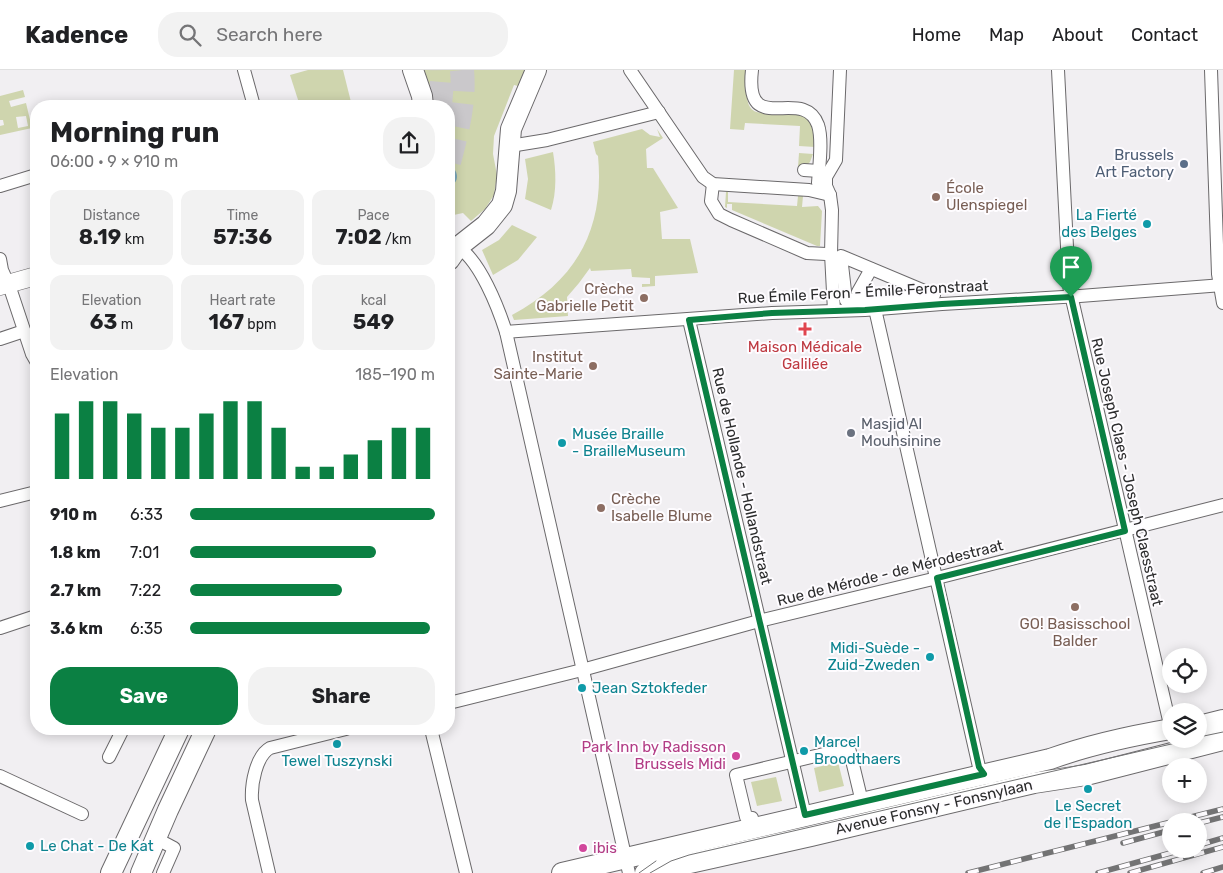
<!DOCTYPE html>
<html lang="en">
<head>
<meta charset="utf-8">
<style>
  body { margin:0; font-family:Rubik,sans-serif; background:#f2f2f2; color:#202124; height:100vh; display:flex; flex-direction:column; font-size:19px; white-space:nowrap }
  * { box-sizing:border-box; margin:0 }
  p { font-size:16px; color:#757577 }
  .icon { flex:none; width:28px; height:28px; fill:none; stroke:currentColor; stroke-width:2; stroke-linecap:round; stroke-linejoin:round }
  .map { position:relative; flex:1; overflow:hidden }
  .drawer { position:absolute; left:30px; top:30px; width:425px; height:635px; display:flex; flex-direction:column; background:#fff; border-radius:20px; box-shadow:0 2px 12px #0003 }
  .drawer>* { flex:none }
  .fabs { position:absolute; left:1162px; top:578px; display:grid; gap:10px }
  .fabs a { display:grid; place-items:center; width:45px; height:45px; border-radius:50%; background:#fff; box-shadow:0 2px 12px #0003; font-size:25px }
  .pin { position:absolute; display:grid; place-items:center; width:42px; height:42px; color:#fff; margin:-51px -21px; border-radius:50% 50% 50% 0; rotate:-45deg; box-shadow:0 0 5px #0007 }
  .pin .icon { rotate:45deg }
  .round { display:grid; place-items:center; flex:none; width:52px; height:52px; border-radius:20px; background:#f2f2f2 }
  .head { display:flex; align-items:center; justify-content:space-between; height:85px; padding:0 20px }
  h1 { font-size:28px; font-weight:700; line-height:38px }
  .metrics { display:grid; grid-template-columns:repeat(3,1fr); gap:8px; height:85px; padding:5px 20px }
  .metrics div { display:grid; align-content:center; border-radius:12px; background:#f2f2f2; text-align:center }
  .metrics b { font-size:21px; font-weight:700 }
  .metrics small { font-size:14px; font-weight:400 }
  .metrics p { font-size:14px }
  .chart { height:140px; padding:10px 20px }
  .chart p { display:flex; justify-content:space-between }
  .chart svg { width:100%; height:90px; margin-top:5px; stroke:#0b8043; stroke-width:6 }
  .action { display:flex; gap:10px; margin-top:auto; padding:10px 20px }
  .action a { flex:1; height:58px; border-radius:20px; background:#0b8043; color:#fff; font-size:20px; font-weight:700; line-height:58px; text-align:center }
  .action a+a { background:#f2f2f2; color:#202124 }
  ul { padding:0 20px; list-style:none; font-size:16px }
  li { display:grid; grid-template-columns:80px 60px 1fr; align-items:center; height:38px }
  li i { height:12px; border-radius:6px; background:#0b8043 }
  header { display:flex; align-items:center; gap:30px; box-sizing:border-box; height:70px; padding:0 25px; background:#fff; border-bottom:1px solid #e0e0e0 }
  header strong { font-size:24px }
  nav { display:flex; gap:28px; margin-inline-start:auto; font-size:18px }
  .search { width:350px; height:45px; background:#f2f2f2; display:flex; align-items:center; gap:12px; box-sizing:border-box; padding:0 18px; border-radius:20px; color:#757577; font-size:19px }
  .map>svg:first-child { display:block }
  .green { fill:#cfd5ae; fill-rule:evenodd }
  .water { fill:#7ba8bb }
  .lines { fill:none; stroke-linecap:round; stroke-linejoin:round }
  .highway-tunnel { stroke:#cac8cb; stroke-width:24; stroke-dasharray:24 12; stroke-linecap:butt }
  .street-casing { stroke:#6b696b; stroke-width:14 }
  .secondary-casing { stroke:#6b696b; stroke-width:19 }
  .primary-casing { stroke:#6b696b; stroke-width:22 }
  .street { stroke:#fff; stroke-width:12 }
  .secondary { stroke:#fff; stroke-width:18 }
  .primary { stroke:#fff; stroke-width:20 }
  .tram { stroke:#737374; stroke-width:1 }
  .rail-casing { stroke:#737374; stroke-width:5.5 }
  .rail { stroke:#fefcff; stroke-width:4; stroke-dasharray:11; stroke-linecap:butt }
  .route-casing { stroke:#fff; stroke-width:10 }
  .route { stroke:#0b8043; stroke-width:6 }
  .service-dot { fill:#5c6f8a; stroke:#fefcff; stroke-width:2 }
  .education-dot { fill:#8d6e63; stroke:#fefcff; stroke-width:2 }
  .culture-dot { fill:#0f9aa8; stroke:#fefcff; stroke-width:2 }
  .health-dot { fill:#e0444e; stroke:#fefcff; stroke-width:2 }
  .worship-dot { fill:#6b7280; stroke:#fefcff; stroke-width:2 }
  .hotel-dot { fill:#d1479c; stroke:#fefcff; stroke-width:2 }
  .labels { text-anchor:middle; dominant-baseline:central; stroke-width:4; stroke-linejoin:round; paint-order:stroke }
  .service-label { font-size:15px; fill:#4e5e75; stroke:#fefcff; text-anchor:end }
  .education-label { font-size:15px; fill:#785e54; stroke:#fefcff; text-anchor:start }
  .culture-label { font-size:15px; fill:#0d838f; stroke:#fefcff; text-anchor:start }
  .street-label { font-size:15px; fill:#2c2c2d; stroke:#fefcff }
  .health-label { font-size:15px; fill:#be3a42; stroke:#fefcff }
  .worship-label { font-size:15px; fill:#5b616d; stroke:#fefcff; text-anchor:start }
  .hotel-label { font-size:15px; fill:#b23c85; stroke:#fefcff; text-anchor:end }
</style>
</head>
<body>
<header>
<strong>Kadence</strong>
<div class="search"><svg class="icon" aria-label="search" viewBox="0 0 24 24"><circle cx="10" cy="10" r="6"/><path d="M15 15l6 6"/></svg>Search here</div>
<nav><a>Home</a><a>Map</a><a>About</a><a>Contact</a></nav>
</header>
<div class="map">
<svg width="1223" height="803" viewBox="0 0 1223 803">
  <rect width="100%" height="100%" fill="#f1eff2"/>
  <g class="green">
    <polygon points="308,0 343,0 352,36 300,36 290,5"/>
    <polygon points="422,0 525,0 518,16 514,15 494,66 493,84 497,105 494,125 485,139 471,151 463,143 449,146 449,36 432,36"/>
    <path d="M734,0H750C748,14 740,43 763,43C772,43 782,39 791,40C798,40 807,46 813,50L815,77L799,76L800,56L745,53L744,60L730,59Z"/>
    <path d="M23,20L25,27L9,31L11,37L26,33L32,58L0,65V56L4,55L3,50H0V26ZM26,46L28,56L18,58L16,47Z"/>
    <path d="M642,59L650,65L660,67L657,59L663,68L646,79L647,98H653L678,138L660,142L662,169H690L698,203L655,206V216L642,217V214H650V208L632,207L631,199L591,201L590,198L579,213L567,227L568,246L514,250L512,245C576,211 605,159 598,86L596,84L593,72Z"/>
    <path d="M553,82C556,100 557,122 551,140L525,129L528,109L525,89Z"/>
    <polygon points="799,83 813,84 810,92 804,98 798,97"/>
    <polygon points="726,122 728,122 728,132 797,136 798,126 803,126 802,137 818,136 822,141 820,176 817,176 732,140 732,134 727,134 727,138 725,137"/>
    <polygon points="512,155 537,167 518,190 493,205 482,180 499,170"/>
    <polygon points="838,692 844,716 819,722 814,698"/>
    <polygon points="776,707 782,731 757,736 751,712"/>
  </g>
  <path class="water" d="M449,98L455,100C459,107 457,113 450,116Z"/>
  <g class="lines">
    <g class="highway-tunnel">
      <polyline points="440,36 442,11 441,0"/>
      <path d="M449,92C457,62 465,31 462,0"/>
    </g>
    <defs>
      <g id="street">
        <polyline points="244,0 254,36"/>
        <polyline points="630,0 703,107 713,114 809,120 830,125"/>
        <path d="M752,0C744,70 803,14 818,55C823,70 819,97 818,113"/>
        <polyline points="1058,0 1069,216 1171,659"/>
        <polyline points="1211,0 1218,204 1223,233"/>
        <polyline points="510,76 547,70 659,42"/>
        <polyline points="804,100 819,101"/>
        <polyline points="713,114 711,131 719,144 731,150 807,183 826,184"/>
        <polyline points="0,116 36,105"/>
        <path d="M458,177C480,191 498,237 506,262L629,803"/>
        <polyline points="0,189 2,200 10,218 32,284 36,291"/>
        <polyline points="846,230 841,186 934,225"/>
        <polyline points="846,230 928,226"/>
        <polyline points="865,234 864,229 858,222 871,199"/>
        <polyline points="875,239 979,697 990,708"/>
        <polyline points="834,241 831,184 832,140 830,125 826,116 826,107 836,90 840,0"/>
        <polyline points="689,250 805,745"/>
        <polyline points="506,262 772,243 865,240 942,234 1080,226 1223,215"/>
        <polyline points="0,269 24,261"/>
        <polyline points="0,431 36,422"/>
        <polyline points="0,558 36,546"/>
        <polyline points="449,633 582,600 759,551 937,508 1223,435"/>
        <polyline points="431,659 466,803"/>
        <polyline points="109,687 123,659"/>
        <polyline points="0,706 82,744"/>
        <polyline points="753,752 752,748 746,747 736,705 849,678 862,732"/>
        <polyline points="155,768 174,778 163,803"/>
        <path d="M269,803L252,730C251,714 256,686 270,678L346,659"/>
      </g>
      <polyline id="secondary" points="0,216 36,206"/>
      <g id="primary">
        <polyline points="413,0 422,26 423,36"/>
        <polyline points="449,190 458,177 486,155 502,135 506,121 511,59 536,0"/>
        <polyline points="1199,656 1223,650"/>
        <polyline points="111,803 179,659"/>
        <polyline points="141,803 168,740 206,659"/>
        <path d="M562,803L1050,689C1089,675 1130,666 1171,659"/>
        <polyline points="645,803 811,766 1034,713 1086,705 1223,670"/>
      </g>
    </defs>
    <use href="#street" class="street-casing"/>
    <use href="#secondary" class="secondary-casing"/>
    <use href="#primary" class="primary-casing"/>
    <use href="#street" class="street"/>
    <use href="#secondary" class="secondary"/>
    <use href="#primary" class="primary"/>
    <g class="tram">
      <polyline points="1199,667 1223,662"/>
      <polyline points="639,803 656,791"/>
      <polyline points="650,803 671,791 689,785 1193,669"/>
    </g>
    <defs>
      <g id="rail">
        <polyline points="1175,751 1223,739"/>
        <polyline points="1199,753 1223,747"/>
        <polyline points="1123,773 1171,760"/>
        <polyline points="1199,775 1223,768"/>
        <polyline points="968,803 1171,752"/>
        <polyline points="1098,803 1185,779"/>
        <polyline points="1130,803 1223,777"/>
        <polyline points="1203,803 1223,797"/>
      </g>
    </defs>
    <use href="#rail" class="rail-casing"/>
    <use href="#rail" class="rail"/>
  </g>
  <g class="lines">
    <defs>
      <polygon id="route" points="1071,227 1125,461 937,508 979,697 984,704 805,745 689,250 772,243 865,240 942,234"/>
    </defs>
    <use href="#route" class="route-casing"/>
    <use href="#route" class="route"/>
  </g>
  <circle class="service-dot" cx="1184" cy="94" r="5"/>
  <g class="education-dot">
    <circle cx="936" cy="127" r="5"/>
    <circle cx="644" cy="228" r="5"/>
    <circle cx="593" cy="296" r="5"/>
    <circle cx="601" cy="438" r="5"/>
    <circle cx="1075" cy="537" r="5"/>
  </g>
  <g class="culture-dot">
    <circle cx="1147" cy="154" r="5"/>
    <circle cx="562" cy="373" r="5"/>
    <circle cx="930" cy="587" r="5"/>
    <circle cx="582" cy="618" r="5"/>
    <circle cx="337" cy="674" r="5"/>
    <circle cx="804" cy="681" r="5"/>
    <circle cx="1088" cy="719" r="5"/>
    <circle cx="30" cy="776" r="5"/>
  </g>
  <path class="health-dot" d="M802.5 251.5h5v5h5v5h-5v5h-5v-5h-5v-5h5z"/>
  <circle class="worship-dot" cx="851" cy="363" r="5"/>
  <g class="hotel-dot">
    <circle cx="736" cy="686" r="5"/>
    <circle cx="583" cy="778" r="5"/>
  </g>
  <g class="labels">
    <g class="service-label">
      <text x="1174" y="85">Brussels<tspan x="1174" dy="17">Art Factory</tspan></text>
    </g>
    <g class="education-label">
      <text x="946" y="118">École<tspan x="946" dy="17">Ulenspiegel</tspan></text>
      <text x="634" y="219" text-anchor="end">Crèche<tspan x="634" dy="17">Gabrielle Petit</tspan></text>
      <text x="583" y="287" text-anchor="end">Institut<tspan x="583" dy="17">Sainte-Marie</tspan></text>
      <text x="611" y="429">Crèche<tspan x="611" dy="17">Isabelle Blume</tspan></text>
      <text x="1075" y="554" text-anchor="middle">GO! Basisschool<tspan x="1075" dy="17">Balder</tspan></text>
    </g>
    <g class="culture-label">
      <text x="1137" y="145" text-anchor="end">La Fierté<tspan x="1137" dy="17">des Belges</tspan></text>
      <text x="572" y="364">Musée Braille<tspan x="572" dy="17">- BrailleMuseum</tspan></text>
      <text x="920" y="578" text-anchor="end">Midi-Suède -<tspan x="920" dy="17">Zuid-Zweden</tspan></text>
      <text x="592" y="618">Jean Sztokfeder</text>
      <text x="814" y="672">Marcel<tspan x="814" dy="17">Broodthaers</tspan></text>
      <text x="337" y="691" text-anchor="middle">Tewel Tuszynski</text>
      <text x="1088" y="736" text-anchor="middle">Le Secret<tspan x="1088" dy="17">de l'Espadon</tspan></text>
      <text x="40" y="776">Le Chat - De Kat</text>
    </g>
    <g class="street-label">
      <text transform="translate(863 222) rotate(-3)">Rue Émile Feron - Émile Feronstraat</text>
      <text transform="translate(1127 402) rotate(77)">Rue Joseph Claes - Joseph Claesstraat</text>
      <text transform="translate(742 406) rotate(77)">Rue de Hollande - Hollandstraat</text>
      <text transform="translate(890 503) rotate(-14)">Rue de Mérode - de Mérodestraat</text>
      <text transform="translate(934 737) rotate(-13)">Avenue Fonsny - Fonsnylaan</text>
    </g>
    <g class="health-label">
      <text x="805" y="277">Maison Médicale<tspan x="805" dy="17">Galilée</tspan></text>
    </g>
    <g class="worship-label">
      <text x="861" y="354">Masjid Al<tspan x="861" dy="17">Mouhsinine</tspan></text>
    </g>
    <g class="hotel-label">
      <text x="726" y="677">Park Inn by Radisson<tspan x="726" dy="17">Brussels Midi</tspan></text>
      <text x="593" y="778" text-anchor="start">ibis</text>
    </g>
  </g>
</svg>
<div class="fabs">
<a><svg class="icon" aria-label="locate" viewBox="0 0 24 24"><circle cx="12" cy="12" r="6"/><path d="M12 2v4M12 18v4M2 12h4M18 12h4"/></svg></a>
<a><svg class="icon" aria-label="layers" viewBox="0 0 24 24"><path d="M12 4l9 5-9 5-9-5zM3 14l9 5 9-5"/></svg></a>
<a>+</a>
<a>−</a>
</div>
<div class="pin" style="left:1071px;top:227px;background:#1e9e55"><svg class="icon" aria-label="arrive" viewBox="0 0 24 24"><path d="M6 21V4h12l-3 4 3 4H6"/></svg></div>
<section class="drawer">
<div class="head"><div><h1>Morning run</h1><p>06:00 · 9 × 910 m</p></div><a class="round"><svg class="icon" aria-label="share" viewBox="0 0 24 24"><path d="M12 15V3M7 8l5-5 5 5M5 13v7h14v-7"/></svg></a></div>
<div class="metrics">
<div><p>Distance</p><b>8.19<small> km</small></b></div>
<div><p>Time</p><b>57:36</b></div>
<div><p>Pace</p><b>7:02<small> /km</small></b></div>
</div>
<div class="metrics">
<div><p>Elevation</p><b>63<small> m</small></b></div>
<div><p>Heart rate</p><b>167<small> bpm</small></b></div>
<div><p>kcal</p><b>549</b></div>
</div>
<div class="chart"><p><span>Elevation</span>185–190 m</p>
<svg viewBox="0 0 160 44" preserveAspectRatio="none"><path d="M5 44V12M15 44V6M25 44V6M35 44V12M45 44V19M55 44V19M65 44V12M75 44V6M85 44V6M95 44V19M105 44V38M115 44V38M125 44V32M135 44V25M145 44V19M155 44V19"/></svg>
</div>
<ul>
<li><b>910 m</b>6:33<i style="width:100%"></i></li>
<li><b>1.8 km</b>7:01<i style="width:76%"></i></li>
<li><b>2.7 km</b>7:22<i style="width:62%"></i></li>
<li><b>3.6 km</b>6:35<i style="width:98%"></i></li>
</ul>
<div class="action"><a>Save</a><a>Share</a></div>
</section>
</div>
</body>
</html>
